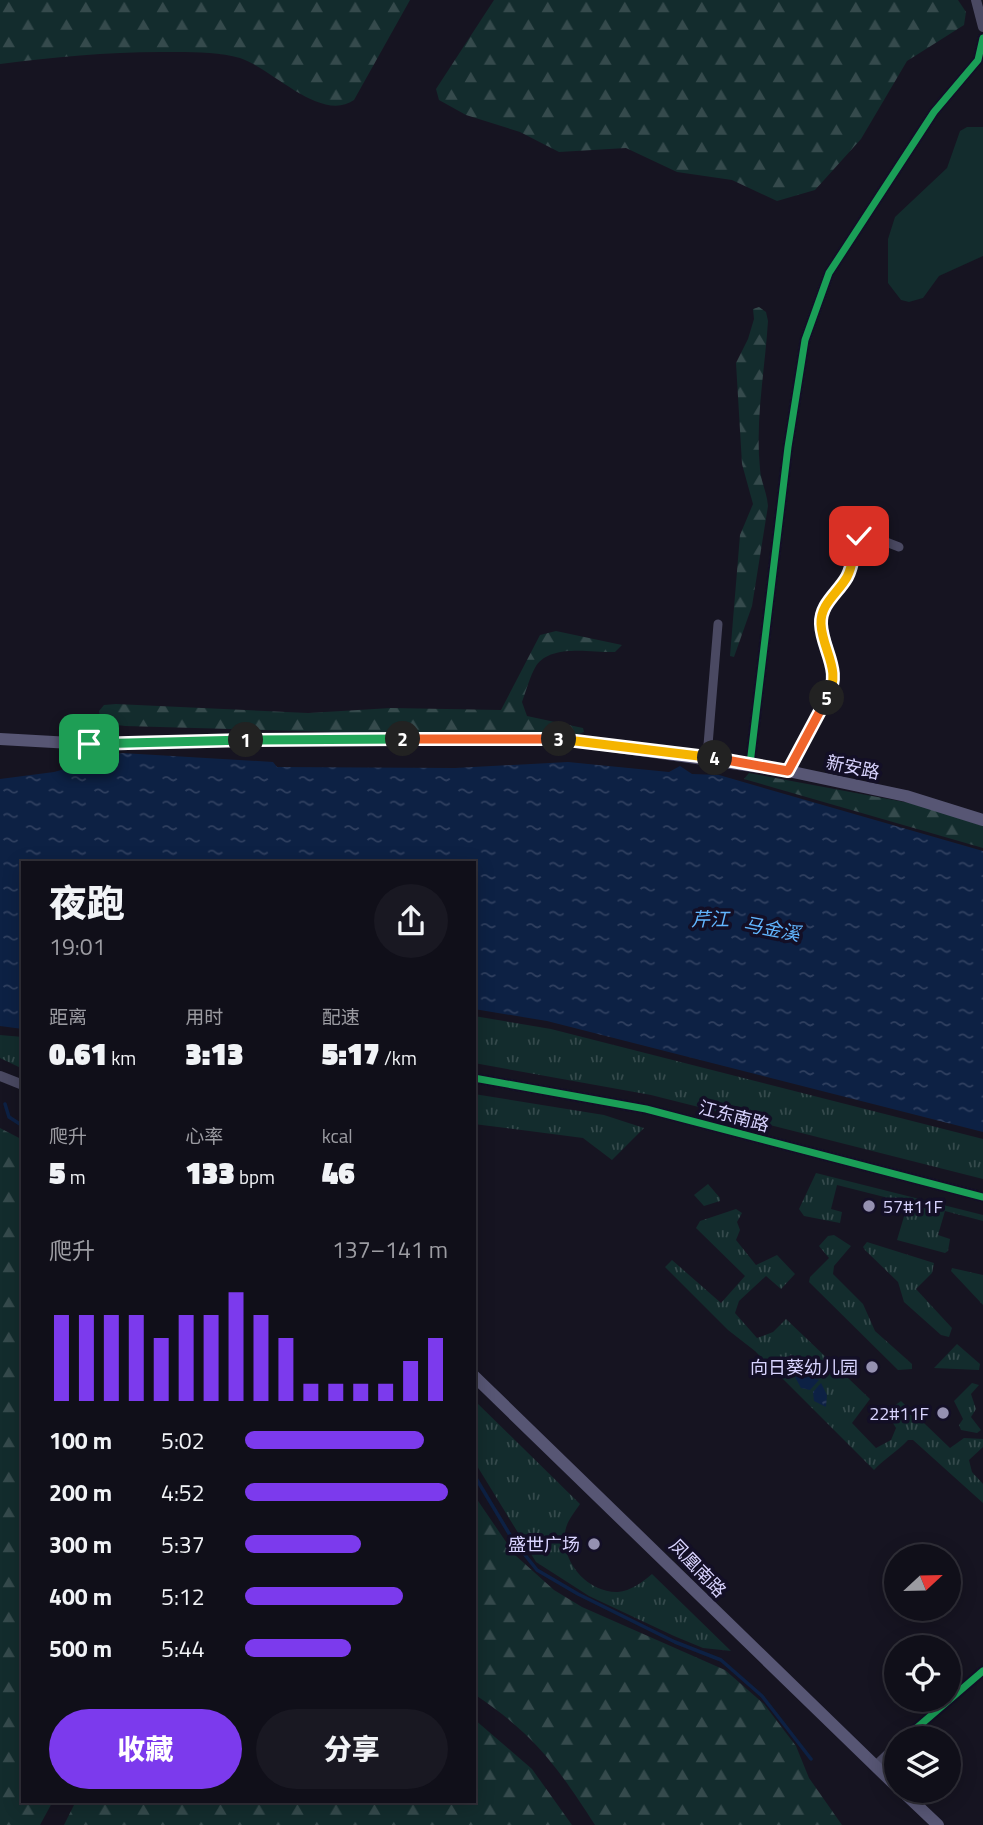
<!DOCTYPE html>
<html lang="zh">
<head>
<meta charset="utf-8">
<style>
  body { margin:0; font-family:"Titillium Web","Noto Sans SC",sans-serif; background:#191822; color:#f1f3f6; height:100vh; display:flex; flex-direction:column; font-size:26px; white-space:nowrap }
  * { box-sizing:border-box; margin:0 }
  p { font-size:23px; color:#9c9ca2 }
  .icon { flex:none; width:38px; height:38px; fill:none; stroke:currentColor; stroke-width:2; stroke-linecap:round; stroke-linejoin:round }
  .map { position:relative; flex:1; overflow:hidden }
  .sheet { position:absolute; left:21px; top:861px; width:455px; height:942px; display:flex; flex-direction:column; background:#100f19; border-radius:0px; box-shadow:0 4px 18px #0003,0 0 0 2px #302f38 }
  .sheet>* { flex:none }
  .needle { width:46px; rotate:68deg }
  .fabs { position:absolute; left:884px; top:1544px; display:grid; gap:14px }
  .fabs a { display:grid; place-items:center; width:77px; height:77px; border-radius:50%; background:#100f19; box-shadow:0 4px 18px #0003,0 0 0 2px #302f38; font-size:35px }
  .pin { position:absolute; display:grid; place-items:center; width:60px; height:60px; color:#fff; margin:-30px; border-radius:14px; box-shadow:0 4px 10px #0006 }
  .km { position:absolute; width:35px; height:35px; margin:-18px; border-radius:50%; background:#222; color:#fff; font-size:19px; line-height:35px; text-align:center }
  .round { display:grid; place-items:center; flex:none; width:74px; height:74px; border-radius:37px; background:#191822 }
  .summary { display:flex; align-items:center; justify-content:space-between; height:119px; padding:0 28px }
  h1 { font-size:38px; font-weight:800; line-height:52px }
  .stats { display:grid; grid-template-columns:repeat(3,1fr); gap:10px; height:119px; padding:7px 28px }
  .stats div { display:grid; align-content:center }
  .stats b { font-size:30px; font-weight:800 }
  .stats small { font-size:19px; font-weight:400 }
  .stats p { font-size:19px }
  .chart { height:196px; padding:14px 28px }
  .chart p { display:flex; justify-content:space-between }
  .chart svg { width:100%; height:126px; margin-top:7px; stroke:#7c3aed; stroke-width:6 }
  .cta { display:flex; gap:14px; margin-top:auto; padding:14px 28px }
  .cta a { flex:1; height:80px; border-radius:42px; background:#7c3aed; color:#fff; font-size:28px; font-weight:800; line-height:80px; text-align:center }
  .cta a+a { background:#191822; color:#f1f3f6 }
  ul { padding:0 28px; list-style:none; font-size:23px }
  li { display:grid; grid-template-columns:112px 84px 1fr; align-items:center; height:52px }
  li i { height:18px; border-radius:9px; background:#7c3aed }
  .map>svg:first-child { display:block }
  .green { fill:#132c2d }
  .forest { fill:url(#forest-firs) }
  .park { fill:url(#park-tufts) }
  .water { fill:url(#water-ripples) }
  .lines { fill:none; stroke-linecap:round; stroke-linejoin:round }
  .stream { stroke:#0d2144; stroke-width:3.5 }
  .minor { stroke:#4a4962; stroke-width:9 }
  .tertiary { stroke:#4a4962; stroke-width:10 }
  .secondary { stroke:#575674; stroke-width:12 }
  .cycleway-casing { stroke:#130f26; stroke-width:11 }
  .cycleway { stroke:#1a9f57; stroke-width:7 }
  .split-1-casing { stroke:#fff; stroke-width:14 }
  .split-2-casing { stroke:#fff; stroke-width:14 }
  .split-3-casing { stroke:#fff; stroke-width:14 }
  .split-4-casing { stroke:#fff; stroke-width:14 }
  .split-5-casing { stroke:#fff; stroke-width:14 }
  .split-6-casing { stroke:#fff; stroke-width:14 }
  .split-1 { stroke:#22a559; stroke-width:9 }
  .split-2 { stroke:#22a559; stroke-width:9 }
  .split-3 { stroke:#f0652b; stroke-width:9 }
  .split-4 { stroke:#f5b400; stroke-width:9 }
  .split-5 { stroke:#f0652b; stroke-width:9 }
  .split-6 { stroke:#f5b400; stroke-width:9 }
  .poi-dot { fill:#9591b1; stroke:#130f26; stroke-width:2.5 }
  .labels { text-anchor:middle; dominant-baseline:central; stroke-width:7; stroke-linejoin:round; paint-order:stroke }
  .street-label { font-size:18px; fill:#d9d4ff; stroke:#130f26 }
  .poi-label { font-size:18px; fill:#d9d4ff; stroke:#130f26; text-anchor:end }
  .water-label { font-size:19px; font-style:italic; fill:#62b6ff; stroke:#130f26 }
</style>
</head>
<body>
<div class="map">
<svg width="983" height="1825" viewBox="0 0 983 1825">
  <defs>
    <pattern id="forest-firs" width="22" height="20" patternUnits="userSpaceOnUse" patternTransform="scale(1.75)"><rect width="22" height="20" fill="#132c2d"/><path d="M5 1l3.5 6h-7zM16 11l3.5 6h-7z" fill="#354a4c"/></pattern>
    <pattern id="park-tufts" width="24" height="20" patternUnits="userSpaceOnUse" patternTransform="scale(1.75)"><rect width="24" height="20" fill="#132c2d"/><path d="M3 7l-1-3M5 7V3M7 7l1-3M15 17l-1-3M17 17v-4M19 17l1-3" fill="none" stroke="#354a4c"/></pattern>
    <pattern id="water-ripples" width="26" height="14" patternUnits="userSpaceOnUse" patternTransform="scale(1.75)"><rect width="26" height="14" fill="#0d2144"/><path d="M2 4q2-2 4 0t4 0M15 11q2-2 4 0t4 0" fill="none" stroke="#304060"/></pattern>
  </defs>
  <rect width="100%" height="100%" fill="#161421"/>
  <polygon class="green" points="967,127 983,127 983,256 939,276 923,298 909,302 901,300 888,283 888,239 895,217 947,168 960,131"/>
  <g class="forest">
    <path d="M0,0H410L354,100C321,123 273,69 240,58C216,51 185,52 160,52C106,52 54,57 0,64Z"/>
    <polygon points="494,0 958,0 966,12 964,25 907,61 861,139 815,190 777,201 732,180 677,172 626,148 559,152 520,132 466,115 439,100 436,89"/>
    <path d="M759,307L766,312L768,321C765,370 755,420 760,469C761,482 767,493 768,506L752,606L734,657L730,656L740,535L753,504L742,464L736,363L748,339L754,319L753,309Z"/>
    <path d="M556,631L622,645L615,652C593,653 551,643 536,666C530,676 526,691 522,702L527,716L583,728L584,732L579,734L472,736L125,726L109,724L100,717L99,711L104,705L116,704L308,713L391,708L501,710L540,635Z"/>
    <polygon points="749,773 915,804 983,826 983,848 744,779"/>
    <polygon points="0,1128 23,1140 23,1801 53,1801 40,1825 0,1825"/>
    <path d="M474,1495L515,1555L554,1590L582,1607L725,1670L764,1704L796,1746L809,1778L842,1825H595C557,1766 534,1734 474,1694Z"/>
    <polygon points="474,1719 532,1769 572,1825 64,1825 76,1801 474,1801"/>
  </g>
  <g class="park">
    <polygon points="474,1016 551,1029 983,1139 983,1179 651,1095 474,1063"/>
    <polygon points="0,1035 23,1037 23,1069 0,1058"/>
    <polygon points="474,1094 604,1115 644,1128 612,1160 583,1138 474,1124"/>
    <polygon points="816,1173 983,1215 983,1221 945,1211 938,1235 950,1239 948,1251 945,1253 897,1240 908,1203 837,1185 831,1209 842,1212 840,1223 804,1216 799,1209"/>
    <polygon points="708,1184 720,1198 720,1201 704,1206 694,1195"/>
    <path d="M736,1209L742,1213L737,1222L740,1230L736,1240L756,1265L777,1255L795,1274L781,1289L766,1276L739,1301L735,1313L757,1338L773,1332L786,1319L870,1399L852,1423L876,1448L891,1440L896,1428L888,1415L890,1409L901,1401L950,1448L964,1438L983,1439V1447L969,1460L972,1472L983,1484V1503L913,1440H908C897,1452 885,1458 874,1470L755,1351L728,1330L665,1267L672,1260L721,1303L745,1276L696,1228L700,1221Z"/>
    <polygon points="834,1235 851,1246 834,1266 833,1274 863,1304 875,1331 912,1364 912,1369 898,1370 809,1282 810,1277 829,1258 819,1246 828,1236"/>
    <polygon points="867,1242 934,1263 932,1273 916,1289 952,1328 949,1337 941,1335 904,1302 898,1282 865,1250 863,1247"/>
    <polygon points="952,1268 983,1275 983,1305 951,1271"/>
    <polygon points="957,1344 980,1364 979,1370 934,1368"/>
    <polygon points="972,1383 979,1385 971,1394 976,1409 971,1417 981,1430 977,1433 961,1430 959,1425 963,1419 954,1401"/>
    <path d="M474,1400L580,1504C574,1513 566,1522 565,1533C561,1562 588,1593 618,1592C630,1591 643,1582 652,1574L731,1651L703,1648L674,1636L589,1596L536,1562L474,1461Z"/>
  </g>
  <g class="water">
    <polygon points="122,753 273,762 277,767 455,768 568,762 669,772 680,766 692,774 719,775 983,851 983,1132 547,1021 474,1009 474,863 23,863 23,1029 0,1026 0,779 54,772"/>
    <polygon points="802,1375 819,1380 810,1390 801,1388 795,1377"/>
    <polygon points="821,1383 827,1395 826,1407 814,1401 813,1392"/>
  </g>
  <g class="lines">
    <g class="stream">
      <polyline points="5,1104 9,1117 23,1126"/>
      <polyline points="474,1475 513,1540 537,1570 578,1594 675,1642 721,1660 762,1696 811,1759"/>
    </g>
    <g class="minor">
      <polyline points="707,757 718,624"/>
      <polyline points="788,771 833,687 832,660 821,622 825,605 846,580 853,564 857,538 863,533 899,547"/>
      <polyline points="905,1738 983,1671"/>
      <polyline points="875,1766 896,1746"/>
    </g>
    <g class="tertiary">
      <polyline points="976,0 983,27"/>
      <polyline points="750,764 788,447 805,340 829,273 934,112 978,60 983,38"/>
      <polyline points="0,1076 23,1085"/>
      <polyline points="474,1078 646,1109 983,1197"/>
    </g>
    <g class="secondary">
      <polyline points="0,739 89,744 351,738 569,740 788,771 906,796 983,820"/>
      <polyline points="474,1376 896,1786"/>
      <polyline points="901,1790 938,1825"/>
    </g>
    <defs>
      <g id="cycleway">
        <polyline points="750,764 788,447 805,340 829,273 934,112 978,60 983,38"/>
        <polyline points="474,1078 646,1109 983,1197"/>
        <polyline points="905,1738 983,1671"/>
      </g>
    </defs>
    <use href="#cycleway" class="cycleway-casing"/>
    <use href="#cycleway" class="cycleway"/>
  </g>
  <g class="lines">
    <defs>
      <polyline id="split-1" points="89,744 246,740"/>
      <polyline id="split-2" points="246,740 403,739"/>
      <polyline id="split-3" points="403,739 559,739"/>
      <polyline id="split-4" points="559,739 715,758"/>
      <polyline id="split-5" points="715,758 788,771 827,698"/>
      <path id="split-6" d="M827,698C843,671 822,650 821,624C820,604 838,593 847,577C854,564 853,549 859,536"/>
    </defs>
    <use href="#split-1" class="split-1-casing"/>
    <use href="#split-2" class="split-2-casing"/>
    <use href="#split-3" class="split-3-casing"/>
    <use href="#split-4" class="split-4-casing"/>
    <use href="#split-5" class="split-5-casing"/>
    <use href="#split-6" class="split-6-casing"/>
    <use href="#split-1" class="split-1"/>
    <use href="#split-2" class="split-2"/>
    <use href="#split-3" class="split-3"/>
    <use href="#split-4" class="split-4"/>
    <use href="#split-5" class="split-5"/>
    <use href="#split-6" class="split-6"/>
  </g>
  <g class="poi-dot">
    <circle cx="869" cy="1206" r="7"/>
    <circle cx="872" cy="1367" r="7"/>
    <circle cx="943" cy="1413" r="7"/>
    <circle cx="594" cy="1544" r="7"/>
  </g>
  <g class="labels">
    <g class="street-label">
      <text transform="translate(853 767) rotate(12)">新安路</text>
      <text transform="translate(734 1116) rotate(15)">江东南路</text>
      <text transform="translate(698 1568) rotate(46)">凤凰南路</text>
    </g>
    <g class="poi-label">
      <text x="883" y="1206" text-anchor="start">57#11F</text>
      <text x="858" y="1367">向日葵幼儿园</text>
      <text x="929" y="1413">22#11F</text>
      <text x="580" y="1544">盛世广场</text>
    </g>
    <g class="water-label">
      <text x="710" y="918">芹江</text>
      <text transform="translate(772 928) rotate(11)">马金溪</text>
    </g>
  </g>
</svg>
<div class="fabs">
<a><svg class="needle" viewBox="-14 -14 28 28"><path d="M0-13l5 13h-10z" fill="#e53935"/><path d="M0 13l5-13h-10z" fill="#9c9ca2"/></svg></a>
<a><svg class="icon" aria-label="locate" viewBox="0 0 24 24"><circle cx="12" cy="12" r="6"/><path d="M12 2v4M12 18v4M2 12h4M18 12h4"/></svg></a>
<a><svg class="icon" aria-label="layers" viewBox="0 0 24 24"><path d="M12 4l9 5-9 5-9-5zM3 14l9 5 9-5"/></svg></a>
</div>
<div class="pin" style="left:89px;top:744px;background:#1e9e55"><svg class="icon" aria-label="arrive" viewBox="0 0 24 24"><path d="M6 21V4h12l-3 4 3 4H6"/></svg></div>
<div class="pin" style="left:859px;top:536px;background:#d93025"><svg class="icon" aria-label="check" viewBox="0 0 24 24"><path d="M5 12l5 5 9-10"/></svg></div>
<b class="km" style="left:246px;top:740px">1</b>
<b class="km" style="left:403px;top:739px">2</b>
<b class="km" style="left:559px;top:739px">3</b>
<b class="km" style="left:715px;top:758px">4</b>
<b class="km" style="left:827px;top:698px">5</b>
<section class="sheet">
<div class="summary"><div><h1>夜跑</h1><p>19:01</p></div><a class="round"><svg class="icon" aria-label="share" viewBox="0 0 24 24"><path d="M12 15V3M7 8l5-5 5 5M5 13v7h14v-7"/></svg></a></div>
<div class="stats">
<div><p>距离</p><b>0.61<small> km</small></b></div>
<div><p>用时</p><b>3:13</b></div>
<div><p>配速</p><b>5:17<small> /km</small></b></div>
</div>
<div class="stats">
<div><p>爬升</p><b>5<small> m</small></b></div>
<div><p>心率</p><b>133<small> bpm</small></b></div>
<div><p>kcal</p><b>46</b></div>
</div>
<div class="chart"><p><span>爬升</span>137–141 m</p>
<svg viewBox="0 0 160 44" preserveAspectRatio="none"><path d="M5 44V14M15 44V14M25 44V14M35 44V14M45 44V22M55 44V14M65 44V14M75 44V6M85 44V14M95 44V22M105 44V38M115 44V38M125 44V38M135 44V38M145 44V30M155 44V22"/></svg>
</div>
<ul>
<li><b>100 m</b>5:02<i style="width:88%"></i></li>
<li><b>200 m</b>4:52<i style="width:100%"></i></li>
<li><b>300 m</b>5:37<i style="width:57%"></i></li>
<li><b>400 m</b>5:12<i style="width:78%"></i></li>
<li><b>500 m</b>5:44<i style="width:52%"></i></li>
</ul>
<div class="cta"><a>收藏</a><a>分享</a></div>
</section>
</div>
</body>
</html>
